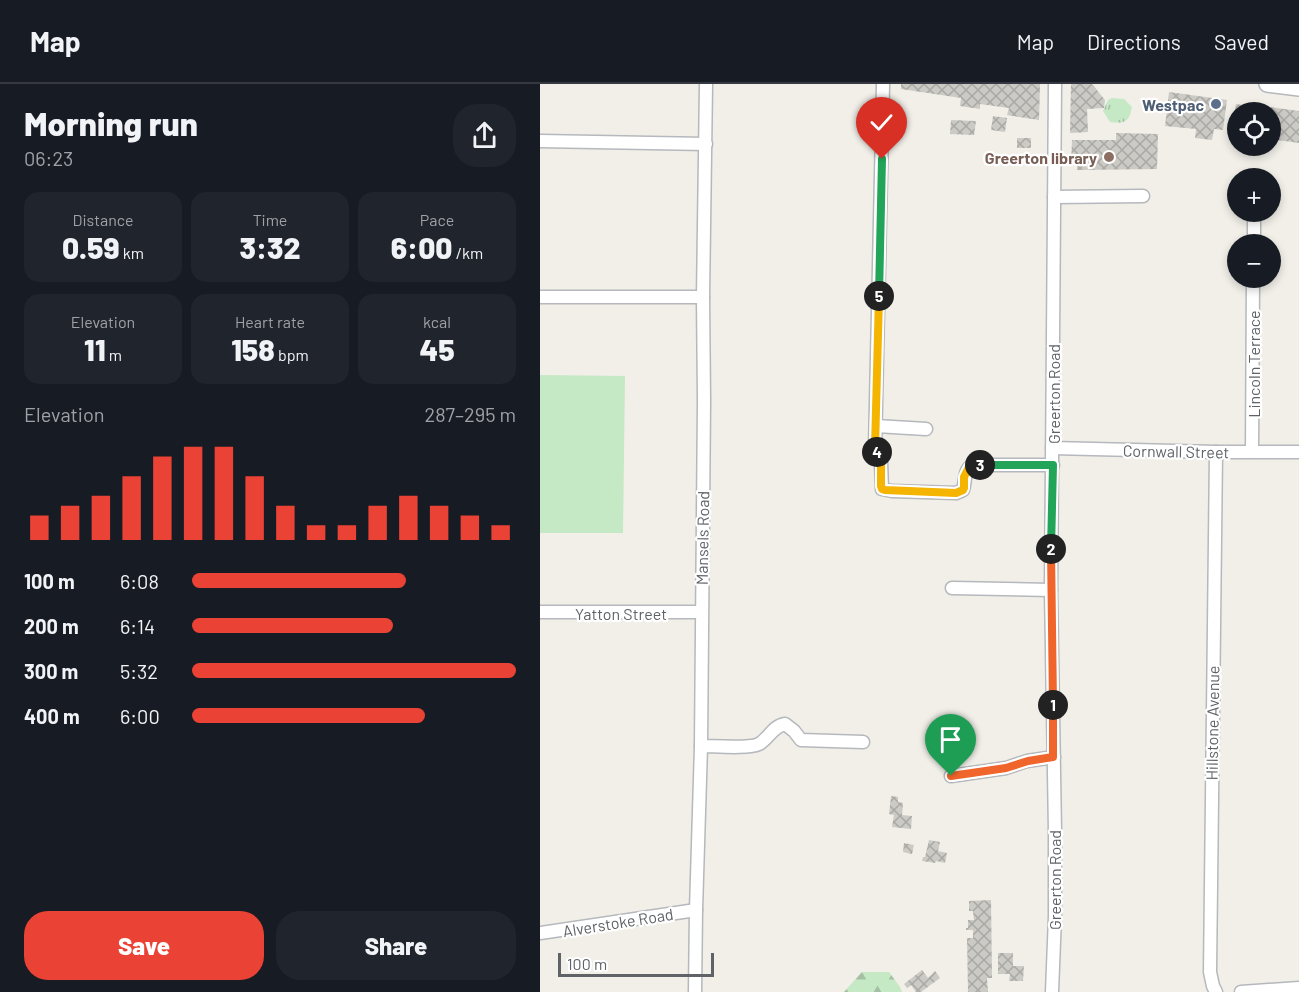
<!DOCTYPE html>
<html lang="en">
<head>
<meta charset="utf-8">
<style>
  body { margin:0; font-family:Barlow,sans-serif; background:#20242c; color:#f1f3f6; height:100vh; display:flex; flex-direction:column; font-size:22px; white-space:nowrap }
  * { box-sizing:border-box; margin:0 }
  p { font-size:20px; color:#9ea1a6 }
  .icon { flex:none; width:33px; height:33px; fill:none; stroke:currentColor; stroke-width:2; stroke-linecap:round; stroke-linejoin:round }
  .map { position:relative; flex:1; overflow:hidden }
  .sheet { display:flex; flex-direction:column; background:#171b24; width:540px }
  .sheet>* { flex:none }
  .fabs { position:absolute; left:687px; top:18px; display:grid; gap:12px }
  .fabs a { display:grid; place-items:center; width:54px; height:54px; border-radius:50%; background:#171b24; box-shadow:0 3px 9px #0003; font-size:30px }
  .scale { position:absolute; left:18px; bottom:15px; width:156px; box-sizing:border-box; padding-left:6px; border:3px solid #5f6368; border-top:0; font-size:16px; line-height:21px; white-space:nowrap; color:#5f6368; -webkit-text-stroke:4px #fff; paint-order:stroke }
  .pin { position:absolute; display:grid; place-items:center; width:51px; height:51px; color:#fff; margin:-62px -26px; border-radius:50% 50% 50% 0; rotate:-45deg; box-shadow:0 0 6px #0007 }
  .pin .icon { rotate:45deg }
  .km { position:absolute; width:30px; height:30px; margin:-15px; border-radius:50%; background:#222; color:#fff; font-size:16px; line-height:30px; text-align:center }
  .round { display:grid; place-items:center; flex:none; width:63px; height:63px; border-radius:24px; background:#20242c }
  .overview { display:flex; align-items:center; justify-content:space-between; height:102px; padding:0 24px }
  h1 { font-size:33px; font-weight:800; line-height:45px }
  .stats { display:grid; grid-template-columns:repeat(3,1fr); gap:9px; height:102px; padding:6px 24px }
  .stats div { display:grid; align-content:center; border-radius:15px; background:#20242c; text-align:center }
  .stats b { font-size:30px; font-weight:800 }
  .stats small { font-size:16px; font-weight:400 }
  .stats p { font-size:16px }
  .chart { height:168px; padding:12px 24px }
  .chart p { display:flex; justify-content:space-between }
  .chart svg { width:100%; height:108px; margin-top:6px; stroke:#ea4335; stroke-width:6 }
  .action { display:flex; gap:12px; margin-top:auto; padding:12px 24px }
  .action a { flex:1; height:69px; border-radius:24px; background:#ea4335; color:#fff; font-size:24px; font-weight:800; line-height:69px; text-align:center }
  .action a+a { background:#20242c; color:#f1f3f6 }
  ul { padding:0 24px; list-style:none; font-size:20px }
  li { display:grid; grid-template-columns:96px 72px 1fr; align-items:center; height:45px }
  li i { height:15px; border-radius:8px; background:#ea4335 }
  header { display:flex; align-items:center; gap:36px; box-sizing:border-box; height:84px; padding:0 30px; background:#171b24; border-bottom:2px solid #363941 }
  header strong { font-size:28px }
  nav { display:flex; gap:33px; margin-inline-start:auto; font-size:21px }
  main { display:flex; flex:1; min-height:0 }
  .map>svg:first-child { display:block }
  .grass { fill:url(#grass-tufts) }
  .forest { fill:url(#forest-firs) }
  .green { fill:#c5e8c5 }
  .building { fill:url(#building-cross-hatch) }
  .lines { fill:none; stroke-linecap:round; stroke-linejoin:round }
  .minor-casing { stroke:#b5b8bc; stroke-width:15 }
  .tertiary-casing { stroke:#b5b8bc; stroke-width:18 }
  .minor { stroke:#fff; stroke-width:12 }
  .tertiary { stroke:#fff; stroke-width:15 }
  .split-1-casing { stroke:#fff; stroke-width:12 }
  .split-2-casing { stroke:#fff; stroke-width:12 }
  .split-3-casing { stroke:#fff; stroke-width:12 }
  .split-4-casing { stroke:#fff; stroke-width:12 }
  .split-5-casing { stroke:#fff; stroke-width:12 }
  .split-6-casing { stroke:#fff; stroke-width:12 }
  .split-1 { stroke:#f0652b; stroke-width:8 }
  .split-2 { stroke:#f0652b; stroke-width:8 }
  .split-3 { stroke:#22a559; stroke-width:8 }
  .split-4 { stroke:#f5b400; stroke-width:8 }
  .split-5 { stroke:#f5b400; stroke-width:8 }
  .split-6 { stroke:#22a559; stroke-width:8 }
  .service-dot { fill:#5c6f8a; stroke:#fff; stroke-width:2 }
  .education-dot { fill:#8d6e63; stroke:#fff; stroke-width:2 }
  .labels { text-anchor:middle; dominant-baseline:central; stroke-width:4.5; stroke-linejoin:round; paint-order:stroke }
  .service-label { font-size:16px; font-weight:bold; fill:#4e5e75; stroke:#fff; text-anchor:end }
  .education-label { font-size:16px; font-weight:bold; fill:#785e54; stroke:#fff; text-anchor:end }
  .street-label { font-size:16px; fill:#5f6368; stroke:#fff }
</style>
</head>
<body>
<header>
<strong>Map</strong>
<nav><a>Map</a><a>Directions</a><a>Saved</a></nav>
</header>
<main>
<section class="sheet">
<div class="overview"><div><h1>Morning run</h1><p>06:23</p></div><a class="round"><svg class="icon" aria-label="share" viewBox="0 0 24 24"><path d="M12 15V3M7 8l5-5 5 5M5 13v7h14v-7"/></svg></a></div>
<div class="stats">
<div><p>Distance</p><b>0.59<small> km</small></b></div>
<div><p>Time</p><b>3:32</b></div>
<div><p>Pace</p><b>6:00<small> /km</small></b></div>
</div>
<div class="stats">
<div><p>Elevation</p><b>11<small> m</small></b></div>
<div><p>Heart rate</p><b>158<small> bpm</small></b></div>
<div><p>kcal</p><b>45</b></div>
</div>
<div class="chart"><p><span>Elevation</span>287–295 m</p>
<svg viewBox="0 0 160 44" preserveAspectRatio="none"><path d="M5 44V34M15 44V30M25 44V26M35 44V18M45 44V10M55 44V6M65 44V6M75 44V18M85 44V30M95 44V38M105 44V38M115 44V30M125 44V26M135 44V30M145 44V34M155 44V38"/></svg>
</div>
<ul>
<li><b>100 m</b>6:08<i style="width:66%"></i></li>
<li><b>200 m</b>6:14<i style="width:62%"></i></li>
<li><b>300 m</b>5:32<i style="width:100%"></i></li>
<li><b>400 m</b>6:00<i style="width:72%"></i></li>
</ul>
<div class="action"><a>Save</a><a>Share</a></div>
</section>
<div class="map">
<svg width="759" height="908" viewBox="0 0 759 908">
  <defs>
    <pattern id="grass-tufts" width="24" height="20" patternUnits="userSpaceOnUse" patternTransform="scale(1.5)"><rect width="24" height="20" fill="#c5e8c5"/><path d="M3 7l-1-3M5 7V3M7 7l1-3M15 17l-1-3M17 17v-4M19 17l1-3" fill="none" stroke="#a3c0a4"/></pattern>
    <pattern id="forest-firs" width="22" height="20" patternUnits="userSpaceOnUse" patternTransform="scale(1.5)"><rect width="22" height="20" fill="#c5e8c5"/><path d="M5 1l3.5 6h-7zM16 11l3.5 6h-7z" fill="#a3c0a4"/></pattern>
    <pattern id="building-cross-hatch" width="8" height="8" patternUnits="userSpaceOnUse" patternTransform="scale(1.5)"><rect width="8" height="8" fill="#cccac5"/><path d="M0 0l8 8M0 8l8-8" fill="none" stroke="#a9a8a4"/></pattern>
  </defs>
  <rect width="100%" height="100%" fill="#f1efe8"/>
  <path class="grass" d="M572,14L584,15L592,23C589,38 585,40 570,38L563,27L568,16Z"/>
  <polygon class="forest" points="322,888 349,888 360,903 362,908 304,908"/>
  <polygon class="green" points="0,291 85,292 83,449 0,449"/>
  <g class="building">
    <polygon points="361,0 500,0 499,36 467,31 469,24 440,20 440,25 420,22 421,14 361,5"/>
    <polygon points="531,0 552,0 565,16 564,24 547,25 548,48 530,49"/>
    <polygon points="629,8 687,16 683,46 674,45 672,56 655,54 656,45 625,42"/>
    <polygon points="696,20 722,24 721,28 698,28 698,52 692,51"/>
    <polygon points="730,23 759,27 759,59 730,55"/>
    <polygon points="453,32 467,34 465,48 451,46"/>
    <polygon points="411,36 436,37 434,51 410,50"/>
    <polygon points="576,49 618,50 617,85 537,86 537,79 531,79 532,56 576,56"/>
    <rect x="477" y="54" width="14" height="10"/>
    <polygon points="351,712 358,713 358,718 363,719 362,731 372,732 371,745 352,743 354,731 349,730"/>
    <polygon points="389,756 400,758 398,767 407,769 405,779 396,777 395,779 382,777 383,773 385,773"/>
    <polygon points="364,759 374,761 372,770 363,768"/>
    <polygon points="451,816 452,894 447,894 448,908 428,908 427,854 433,854 433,846 426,846 426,844 428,844 428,836 434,836 433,827 429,827 429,817"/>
    <polygon points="458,869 473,869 473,882 484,882 483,897 469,897 470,890 458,890"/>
    <polygon points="382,886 388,894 395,887 400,894 381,908 376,908 371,901 367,904 364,900"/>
  </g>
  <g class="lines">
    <defs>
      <g id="minor">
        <path d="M343,0L335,364L341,377L342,405L352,407L416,409L423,406C426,397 423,388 432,381H513"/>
        <polyline points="0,57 166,60"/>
        <polyline points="514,113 603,112"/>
        <polyline points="714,160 714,128"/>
        <polyline points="0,213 163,213"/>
        <polyline points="336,342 386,345"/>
        <polyline points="512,364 676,368 759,368"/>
        <polyline points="712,367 713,194"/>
        <polyline points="676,368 670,888 673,902 676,908"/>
        <polyline points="412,504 511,506"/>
        <polyline points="0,528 161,528"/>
        <path d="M161,662C174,662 209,665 219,660C229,654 233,642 245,640L254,647L261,656L323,658"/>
        <polyline points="411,692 466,684 487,677 514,673"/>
        <polyline points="0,849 156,826"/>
        <polyline points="155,908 156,826 161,662 164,317 163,213 166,0"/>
        <polyline points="512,908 515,832 515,749 511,506 515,0"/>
        <polyline points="701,908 759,904"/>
      </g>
      <polyline id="tertiary" points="727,0 759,4"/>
    </defs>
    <use href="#minor" class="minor-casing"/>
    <use href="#tertiary" class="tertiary-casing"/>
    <use href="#minor" class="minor"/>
    <use href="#tertiary" class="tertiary"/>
  </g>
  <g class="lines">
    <defs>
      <polyline id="split-1" points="411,692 466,684 488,677 513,673 513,621"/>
      <polyline id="split-2" points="511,465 513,621"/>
      <polyline id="split-3" points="440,381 513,381 511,465"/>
      <polyline id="split-4" points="337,368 341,377 341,402 342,405 345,406 416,409 423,406 424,404 424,393 429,383 440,381"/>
      <polyline id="split-5" points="337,368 335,364 339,212"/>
      <polyline id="split-6" points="339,212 342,75"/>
    </defs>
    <use href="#split-1" class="split-1-casing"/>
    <use href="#split-2" class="split-2-casing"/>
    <use href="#split-3" class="split-3-casing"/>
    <use href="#split-4" class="split-4-casing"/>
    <use href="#split-5" class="split-5-casing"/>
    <use href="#split-6" class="split-6-casing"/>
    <use href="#split-1" class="split-1"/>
    <use href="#split-2" class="split-2"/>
    <use href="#split-3" class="split-3"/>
    <use href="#split-4" class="split-4"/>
    <use href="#split-5" class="split-5"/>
    <use href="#split-6" class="split-6"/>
  </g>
  <circle class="service-dot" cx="676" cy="20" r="6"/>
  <circle class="education-dot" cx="569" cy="73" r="6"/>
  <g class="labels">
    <g class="service-label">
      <text x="664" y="20">Westpac</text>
    </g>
    <g class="education-label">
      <text x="557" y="73">Greerton library</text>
    </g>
    <g class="street-label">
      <text transform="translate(713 280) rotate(-90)">Lincoln Terrace</text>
      <text transform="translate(513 310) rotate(-90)">Greerton Road</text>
      <text transform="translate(636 367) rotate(1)">Cornwall Street</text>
      <text transform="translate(162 454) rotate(-89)">Mansels Road</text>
      <text x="81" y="529">Yatton Street</text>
      <text transform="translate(672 639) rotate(-89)">Hillstone Avenue</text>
      <text transform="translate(514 796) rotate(-90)">Greerton Road</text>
      <text transform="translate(78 838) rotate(-9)">Alverstoke Road</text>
    </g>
  </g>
</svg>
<div class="fabs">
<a><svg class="icon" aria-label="locate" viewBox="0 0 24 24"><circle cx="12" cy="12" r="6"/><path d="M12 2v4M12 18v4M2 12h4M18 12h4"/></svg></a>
<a>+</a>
<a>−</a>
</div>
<div class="scale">100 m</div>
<div class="pin" style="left:411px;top:692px;background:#1e9e55"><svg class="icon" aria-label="arrive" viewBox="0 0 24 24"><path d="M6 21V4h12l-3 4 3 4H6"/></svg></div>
<div class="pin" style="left:342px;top:75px;background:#d93025"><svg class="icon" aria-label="check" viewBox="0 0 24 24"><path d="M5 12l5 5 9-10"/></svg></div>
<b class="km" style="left:513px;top:621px">1</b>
<b class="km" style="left:511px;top:465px">2</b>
<b class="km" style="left:440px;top:381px">3</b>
<b class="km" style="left:337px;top:368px">4</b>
<b class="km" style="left:339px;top:212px">5</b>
</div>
</main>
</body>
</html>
